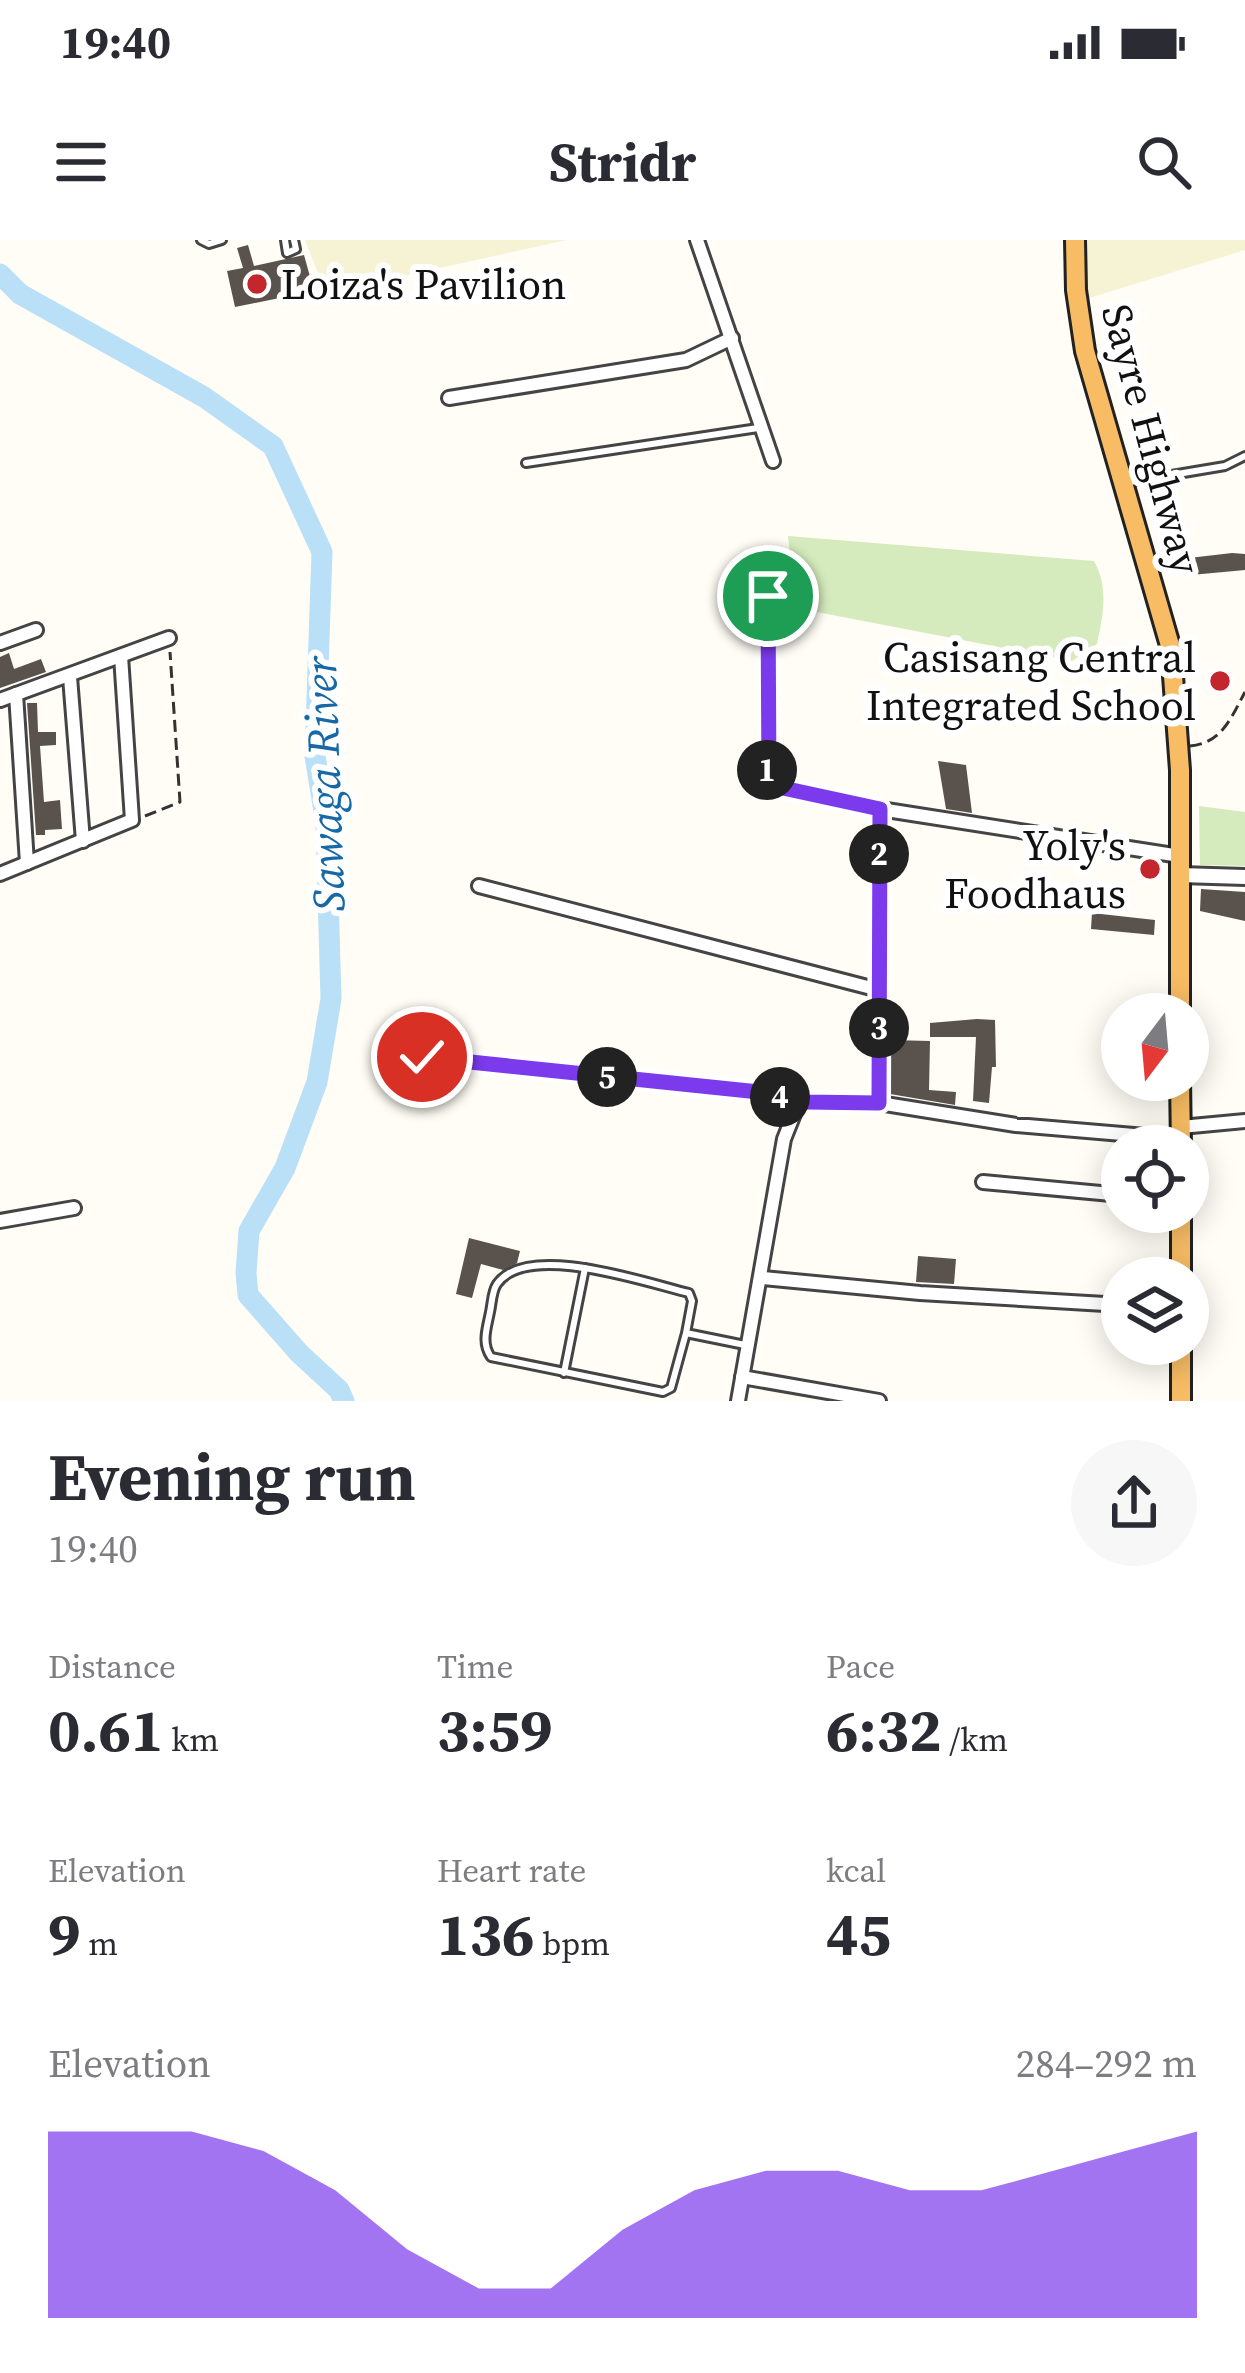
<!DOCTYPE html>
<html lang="en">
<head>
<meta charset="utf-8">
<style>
  body { margin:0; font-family:"Source Serif 4",serif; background:#f7f7f7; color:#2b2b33; height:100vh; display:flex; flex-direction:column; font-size:45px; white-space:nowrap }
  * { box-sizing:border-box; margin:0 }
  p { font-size:39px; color:#7c7c81 }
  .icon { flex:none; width:66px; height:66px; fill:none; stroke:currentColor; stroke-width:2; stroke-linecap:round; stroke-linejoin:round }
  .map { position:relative; height:1161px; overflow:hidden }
  .drawer { display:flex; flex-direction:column; background:#fff; flex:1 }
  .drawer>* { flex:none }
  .needle { width:78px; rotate:196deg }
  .controls { position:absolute; left:1101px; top:753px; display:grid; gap:24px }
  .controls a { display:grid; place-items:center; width:108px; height:108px; border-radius:50%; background:#fff; box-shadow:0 6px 30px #0003; font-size:60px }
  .pin { position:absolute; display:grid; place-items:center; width:102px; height:102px; color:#fff; margin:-51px; border:6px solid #fff; border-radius:50%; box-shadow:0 3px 12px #0007 }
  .km { position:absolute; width:60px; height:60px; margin:-30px; border-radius:50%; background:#222; color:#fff; font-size:33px; line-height:60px; text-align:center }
  .round { display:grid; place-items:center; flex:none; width:126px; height:126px; border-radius:63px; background:#f7f7f7 }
  .summary { display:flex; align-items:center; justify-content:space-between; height:204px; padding:0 48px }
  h1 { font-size:66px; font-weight:700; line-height:90px }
  .metrics { display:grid; grid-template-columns:repeat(3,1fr); gap:18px; height:204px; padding:12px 48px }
  .metrics div { display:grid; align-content:center }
  .metrics b { font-size:60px; font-weight:700 }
  .metrics small { font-size:33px; font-weight:400 }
  .metrics p { font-size:33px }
  .chart { height:336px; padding:24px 48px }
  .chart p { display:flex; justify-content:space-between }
  .chart svg { width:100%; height:216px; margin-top:12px; fill:#7c3aed; opacity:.7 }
  .status { display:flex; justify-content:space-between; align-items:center; height:84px; padding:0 60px; background:#fff; direction:ltr }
  .status svg { height:33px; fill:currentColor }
  header { display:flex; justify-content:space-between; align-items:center; height:156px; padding:0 48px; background:#fff; font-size:54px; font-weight:700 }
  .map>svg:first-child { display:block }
  .farmland { fill:#f6f3d4 }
  .green { fill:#d5ebbd }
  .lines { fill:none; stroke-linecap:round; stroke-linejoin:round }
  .river { stroke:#b9e0f7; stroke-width:21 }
  .building { fill:#5a524d }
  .service-casing { stroke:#444; stroke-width:12 }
  .minor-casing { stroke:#444; stroke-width:18 }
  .tertiary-casing { stroke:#444; stroke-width:20 }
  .trunk-casing { stroke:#222; stroke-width:24 }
  .path { stroke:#333; stroke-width:3; stroke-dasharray:12 6; stroke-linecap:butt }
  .service { stroke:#fff; stroke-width:6 }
  .minor { stroke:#fff; stroke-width:12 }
  .tertiary { stroke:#fff; stroke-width:14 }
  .trunk { stroke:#f7bc64; stroke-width:18 }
  .route-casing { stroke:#fff; stroke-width:24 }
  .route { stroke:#7c3aed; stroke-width:15 }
  .poi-dot { fill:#c4262e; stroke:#fff; stroke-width:4.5 }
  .labels { text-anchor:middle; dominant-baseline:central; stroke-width:12; stroke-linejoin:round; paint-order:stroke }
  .poi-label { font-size:42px; fill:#111; stroke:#fff; text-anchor:end }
  .street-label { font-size:42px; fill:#111; stroke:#fff }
  .water-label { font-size:45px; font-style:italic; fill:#1768a6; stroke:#fff }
</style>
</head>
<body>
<div class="status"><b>19:40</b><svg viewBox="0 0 49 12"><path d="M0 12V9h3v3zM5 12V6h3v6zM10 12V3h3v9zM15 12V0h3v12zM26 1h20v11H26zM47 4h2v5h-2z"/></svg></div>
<header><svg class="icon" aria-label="menu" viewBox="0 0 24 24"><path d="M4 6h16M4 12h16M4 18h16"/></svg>Stridr<svg class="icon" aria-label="search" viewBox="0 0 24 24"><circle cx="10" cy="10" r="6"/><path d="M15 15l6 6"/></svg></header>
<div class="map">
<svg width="1245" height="1161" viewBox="0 0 1245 1161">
  <rect width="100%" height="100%" fill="#fffdf5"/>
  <g class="farmland">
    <polygon points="305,0 567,0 326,53"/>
    <polygon points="1084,0 1245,0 1245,10 1086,59"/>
  </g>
  <g class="green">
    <path d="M788,296L1094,321C1109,348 1103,375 1097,404L1072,421L796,368Z"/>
    <polygon points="1199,566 1245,572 1245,626 1200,625"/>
  </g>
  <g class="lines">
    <polyline class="river" points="0,34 20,54 204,157 273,206 322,312 315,516 326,583 331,759 317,842 285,928 249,991 246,1033 248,1055 299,1113 339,1150 344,1161"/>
  </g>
  <g class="building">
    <polygon points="248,5 254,26 304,15 314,51 235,67 227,31 243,28 237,8"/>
    <polygon points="1232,313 1245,314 1245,330 1191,335 1189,318"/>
    <polygon points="9,413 14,429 41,419 46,432 0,448 0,417"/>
    <polygon points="27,463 37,463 38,492 56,492 56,505 40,506 44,562 60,560 62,589 45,590 45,595 36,595"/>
    <polygon points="938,521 966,525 972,573 946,569"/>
    <polygon points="1201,649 1245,652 1245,681 1200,671"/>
    <polygon points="1092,673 1155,680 1154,695 1091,689"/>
    <polygon points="977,779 995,780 996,827 992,827 989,863 973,861 976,797 930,797 930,783"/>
    <polygon points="890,800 930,801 929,850 956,852 955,865 890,854"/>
    <polygon points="469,998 520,1011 517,1023 503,1030 481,1024 472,1058 456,1054"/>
    <polygon points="918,1016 956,1019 954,1044 916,1042"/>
  </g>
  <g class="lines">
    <defs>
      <g id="service">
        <polyline points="201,0 209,4 222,0"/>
        <polyline points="285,0 287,13 296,9 294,0"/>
        <polyline points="526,223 758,188"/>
        <polyline points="1124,243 1225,226 1245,216"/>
        <polyline points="767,346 769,545 880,569"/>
        <path d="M686,1093L692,1061L689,1053C647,1043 527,1001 497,1044C492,1051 492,1063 490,1072C487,1088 481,1103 491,1117L663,1152L671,1148L686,1093L745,1105"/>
        <polyline points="564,1133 585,1028"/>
      </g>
      <g id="minor">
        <polyline points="697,0 773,221"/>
        <polyline points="449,158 686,120 732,98"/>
        <polyline points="0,403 36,390"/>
        <polyline points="70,437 83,601"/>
        <polyline points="16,454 27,623"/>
        <polyline points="0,460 169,398"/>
        <polyline points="0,634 132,580 121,416"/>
        <polyline points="479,646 879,750"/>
        <polyline points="422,817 759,852 806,862"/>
        <polyline points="879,863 880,569 1180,616"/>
        <polyline points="1181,887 1245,881"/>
        <polyline points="983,942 1122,955"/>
        <polyline points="0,981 74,968"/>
        <polyline points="763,1038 920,1053 1122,1065"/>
        <polyline points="742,1137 879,1161"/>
        <polyline points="738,1161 784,899 796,869 806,862 824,861 879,863 1016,885 1181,899"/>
      </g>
      <polyline id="tertiary" points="1180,635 1245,637"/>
      <g id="trunk">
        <polyline points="1075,0 1076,50 1085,111 1171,409 1180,530 1180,774"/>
        <polyline points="1180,840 1181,906"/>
        <polyline points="1181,972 1181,1038"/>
        <polyline points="1181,1104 1181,1161"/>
      </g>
    </defs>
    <use href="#service" class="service-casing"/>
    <use href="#minor" class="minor-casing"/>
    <use href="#tertiary" class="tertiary-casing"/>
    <use href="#trunk" class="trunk-casing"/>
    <g class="path">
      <path d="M1190,506C1222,503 1231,478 1245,452"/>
      <polyline points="145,576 180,562 170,412"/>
    </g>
    <use href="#service" class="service"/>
    <use href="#minor" class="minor"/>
    <use href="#tertiary" class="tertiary"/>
    <use href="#trunk" class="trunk"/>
  </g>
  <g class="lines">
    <defs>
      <polyline id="route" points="422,817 759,852 806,862 879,863 880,569 769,545 768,356"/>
    </defs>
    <use href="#route" class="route-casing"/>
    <use href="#route" class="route"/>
  </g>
  <g class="poi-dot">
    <circle cx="257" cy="44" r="12"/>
    <circle cx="1220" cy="441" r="12"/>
    <circle cx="1150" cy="629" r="12"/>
  </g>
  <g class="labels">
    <g class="poi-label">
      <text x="281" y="44" text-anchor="start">Loiza's Pavilion</text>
      <text x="1196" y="417">Casisang Central<tspan x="1196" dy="48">Integrated School</tspan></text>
      <text x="1126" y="605">Yoly's<tspan x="1126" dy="48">Foodhaus</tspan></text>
    </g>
    <g class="street-label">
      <text transform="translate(1152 199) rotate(75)">Sayre Highway</text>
    </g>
    <g class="water-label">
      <text transform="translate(324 544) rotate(-92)">Sawaga River</text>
    </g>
  </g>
</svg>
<div class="controls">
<a><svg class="needle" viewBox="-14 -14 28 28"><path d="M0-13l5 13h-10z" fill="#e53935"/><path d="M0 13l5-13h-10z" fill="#7c7c81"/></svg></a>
<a><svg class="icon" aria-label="locate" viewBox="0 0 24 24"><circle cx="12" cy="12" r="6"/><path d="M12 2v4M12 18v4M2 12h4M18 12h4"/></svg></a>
<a><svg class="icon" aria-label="layers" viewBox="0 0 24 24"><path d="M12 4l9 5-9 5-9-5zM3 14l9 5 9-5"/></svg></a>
</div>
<div class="pin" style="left:768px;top:356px;background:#1e9e55"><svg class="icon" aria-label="arrive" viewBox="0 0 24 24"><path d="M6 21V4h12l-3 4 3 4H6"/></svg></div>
<div class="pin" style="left:422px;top:817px;background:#d93025"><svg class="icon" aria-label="check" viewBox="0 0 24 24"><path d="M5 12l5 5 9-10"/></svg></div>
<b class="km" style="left:767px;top:530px">1</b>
<b class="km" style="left:879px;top:614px">2</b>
<b class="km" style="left:879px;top:788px">3</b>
<b class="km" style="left:780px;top:857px">4</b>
<b class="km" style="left:607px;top:837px">5</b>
</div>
<section class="drawer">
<div class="summary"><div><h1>Evening run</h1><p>19:40</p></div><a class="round"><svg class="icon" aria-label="share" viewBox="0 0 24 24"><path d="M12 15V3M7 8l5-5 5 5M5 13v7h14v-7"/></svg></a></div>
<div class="metrics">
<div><p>Distance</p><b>0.61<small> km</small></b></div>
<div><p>Time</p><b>3:59</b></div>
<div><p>Pace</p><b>6:32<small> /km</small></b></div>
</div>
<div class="metrics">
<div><p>Elevation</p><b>9<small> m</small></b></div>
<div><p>Heart rate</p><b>136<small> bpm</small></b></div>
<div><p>kcal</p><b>45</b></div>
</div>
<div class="chart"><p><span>Elevation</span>284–292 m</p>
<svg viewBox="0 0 160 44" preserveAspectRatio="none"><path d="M0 44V6L10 6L20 6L30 10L40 18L50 30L60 38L70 38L80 26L90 18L100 14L110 14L120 18L130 18L140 14L150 10L160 6V44z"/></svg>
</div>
</section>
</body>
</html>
